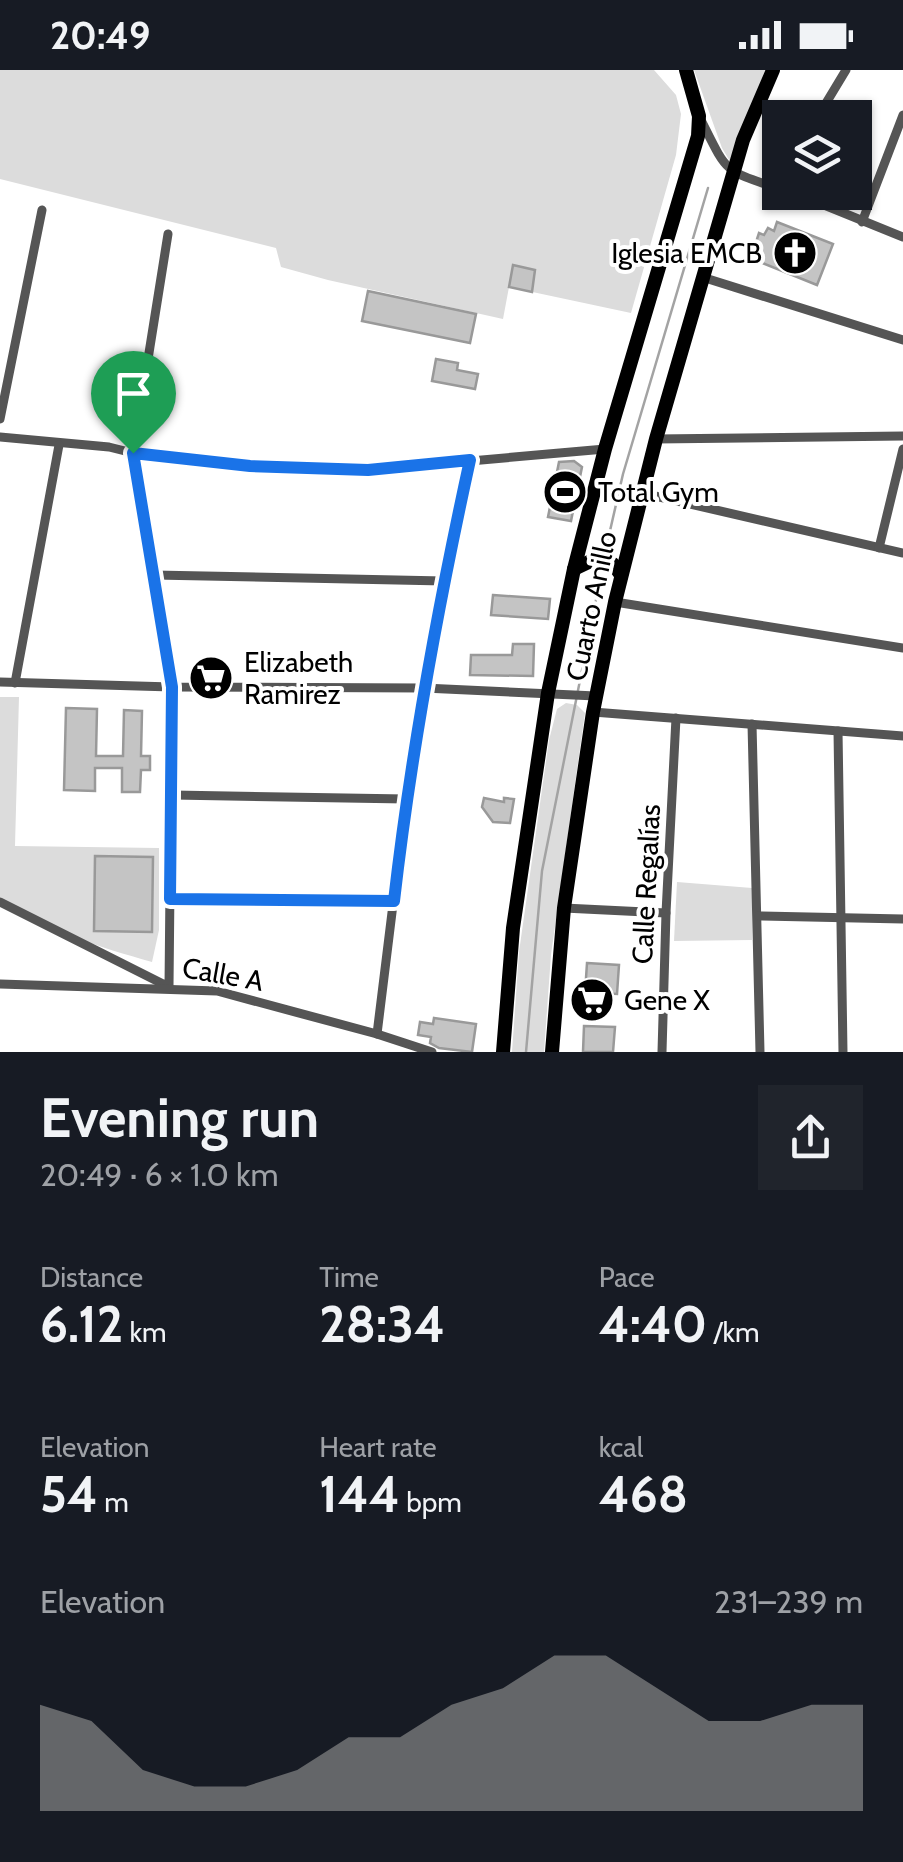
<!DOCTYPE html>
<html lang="en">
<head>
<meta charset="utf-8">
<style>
  body { margin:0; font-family:Cabin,sans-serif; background:#20242c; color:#f1f3f6; height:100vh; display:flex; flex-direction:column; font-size:38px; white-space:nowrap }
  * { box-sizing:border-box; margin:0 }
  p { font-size:32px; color:#9ea1a6 }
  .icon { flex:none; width:55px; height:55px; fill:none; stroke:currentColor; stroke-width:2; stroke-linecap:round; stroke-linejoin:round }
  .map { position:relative; height:982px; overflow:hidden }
  .details { display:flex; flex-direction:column; background:#171b24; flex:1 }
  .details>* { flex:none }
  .buttons { position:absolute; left:762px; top:30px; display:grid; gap:20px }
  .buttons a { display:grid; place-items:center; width:110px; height:110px; border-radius:0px; background:#171b24; box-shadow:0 2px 8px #0004; font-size:50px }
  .pin { position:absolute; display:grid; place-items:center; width:85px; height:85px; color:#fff; margin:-102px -42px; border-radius:50% 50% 50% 0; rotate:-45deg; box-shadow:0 0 10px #0007 }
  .pin .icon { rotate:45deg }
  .round { display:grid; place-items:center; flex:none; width:105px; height:105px; border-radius:0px; background:#20242c }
  .summary { display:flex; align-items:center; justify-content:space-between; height:170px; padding:0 40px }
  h1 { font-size:55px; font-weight:700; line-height:75px }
  .figures { display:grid; grid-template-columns:repeat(3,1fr); gap:15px; height:170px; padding:10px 40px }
  .figures div { display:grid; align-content:center }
  .figures b { font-size:50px; font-weight:700 }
  .figures small { font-size:28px; font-weight:400 }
  .figures p { font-size:28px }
  .chart { height:280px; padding:20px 40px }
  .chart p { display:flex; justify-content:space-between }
  .chart svg { width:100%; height:180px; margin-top:10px; fill:#858687; opacity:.7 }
  .status { display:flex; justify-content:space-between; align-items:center; height:70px; padding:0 50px; background:#171b24; direction:ltr }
  .status svg { height:28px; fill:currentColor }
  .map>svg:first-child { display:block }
  .green { fill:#dcdcdc }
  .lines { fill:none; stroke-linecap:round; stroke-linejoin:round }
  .stream { stroke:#a3a3a3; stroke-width:2.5 }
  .building { fill:#c4c4c4; stroke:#999; stroke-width:2.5 }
  .minor { stroke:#555; stroke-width:9 }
  .trunk { stroke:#000; stroke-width:14 }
  .route-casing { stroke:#fff; stroke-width:20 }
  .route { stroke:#1a73e8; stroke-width:12 }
  .labels { text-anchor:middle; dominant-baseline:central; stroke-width:8; stroke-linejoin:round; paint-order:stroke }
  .poi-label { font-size:28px; fill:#000; stroke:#fff; text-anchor:start }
  .street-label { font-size:28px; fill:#000; stroke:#fff }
</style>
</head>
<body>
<div class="status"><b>20:49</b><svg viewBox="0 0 49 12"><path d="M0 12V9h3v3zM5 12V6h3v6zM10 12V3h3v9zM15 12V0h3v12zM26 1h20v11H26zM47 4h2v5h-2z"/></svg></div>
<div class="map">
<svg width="903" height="982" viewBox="0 0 903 982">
  <rect width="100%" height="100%" fill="#fff"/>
  <g class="green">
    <polygon points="0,0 654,0 676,25 681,44 676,85 631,243 509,217 503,249 328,210 281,197 276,178 0,109"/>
    <polygon points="694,0 765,0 731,93 722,78"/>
    <path d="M0,627H19L15,776L159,778V860L152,892C100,877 46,861 0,833Z"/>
    <polygon points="566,633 577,635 585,643 551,885 544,982 512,982 519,882 549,670 557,639"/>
    <polygon points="677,812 752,818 752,870 674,871"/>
  </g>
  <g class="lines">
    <g class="stream">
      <polyline points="604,487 623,404 708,118"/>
      <polyline points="526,982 542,801 603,495"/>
    </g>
  </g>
  <g class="building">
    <polygon points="777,152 833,174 817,215 760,192 763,184 757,182 760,174 756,172 759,163 764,165 768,158 774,161"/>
    <polygon points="513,195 535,200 532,222 509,217"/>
    <polygon points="368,221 476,244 470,273 362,251"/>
    <polygon points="436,289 458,293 457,300 478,304 475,319 432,311"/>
    <polygon points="574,391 582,397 571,451 548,447 559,392"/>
    <polygon points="493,525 550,529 548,549 491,545"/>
    <polygon points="513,574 534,574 533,606 470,605 471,585 512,585"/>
    <polygon points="66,638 97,639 96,686 123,686 124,640 142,641 141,686 150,686 150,700 141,700 140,722 122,722 122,698 95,698 95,721 64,720"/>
    <polygon points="484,728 504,732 504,728 514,729 510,753 493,752 482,737"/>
    <polygon points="95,786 153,787 152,862 94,861"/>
    <polygon points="587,893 619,895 617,924 600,923 599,939 584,938"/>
    <polygon points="434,948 476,954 472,982 439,978 430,973 431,967 418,965 420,952 433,954"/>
    <polygon points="584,956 615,957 613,982 583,982"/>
  </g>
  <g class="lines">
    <g class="minor">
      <polyline points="817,48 846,0"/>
      <path d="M701,50C728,104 723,100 780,119"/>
      <polyline points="792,122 903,167"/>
      <polyline points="862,152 903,45"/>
      <polyline points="702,207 903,270"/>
      <polyline points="0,349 42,140"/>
      <polyline points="0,367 109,377 133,383 250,395 368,400 605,379"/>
      <polyline points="656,369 903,366"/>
      <polyline points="642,423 903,483"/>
      <polyline points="879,478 903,379"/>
      <polyline points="154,505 444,511"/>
      <polyline points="615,532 903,578"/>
      <polyline points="0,612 172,617 424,618 596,626"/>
      <polyline points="15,613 59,375"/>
      <polyline points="593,642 903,666"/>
      <polyline points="752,654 760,982"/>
      <polyline points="838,661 843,982"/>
      <polyline points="173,725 406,729"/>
      <polyline points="171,829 394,831"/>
      <polyline points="0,832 169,917 172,617 133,383 168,164"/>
      <polyline points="564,838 666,843"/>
      <polyline points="759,846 903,849"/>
      <polyline points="0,914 217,921 377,964 432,982"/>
      <polyline points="377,964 406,729 444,511 470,390"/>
      <polyline points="662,982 666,843 676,648"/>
    </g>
    <g class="trunk">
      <polyline points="574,499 595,489 613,494 621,505"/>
      <polyline points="503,982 513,858 548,623 574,499 605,379 698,66 699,46 686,0"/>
      <polyline points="552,982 564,838 593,642 615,532 656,369 743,70 773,0"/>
    </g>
  </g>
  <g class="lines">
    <defs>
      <path id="route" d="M133,383L250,396L368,400L470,390C438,536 411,682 394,831L170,829L172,617Z"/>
    </defs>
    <use href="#route" class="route-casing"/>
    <use href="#route" class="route"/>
  </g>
  <defs>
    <symbol id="church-disc" viewBox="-11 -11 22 22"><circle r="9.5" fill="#000" stroke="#fff"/><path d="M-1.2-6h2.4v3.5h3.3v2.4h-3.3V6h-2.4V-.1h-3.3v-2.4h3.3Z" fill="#fff"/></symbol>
    <symbol id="stadium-disc" viewBox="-11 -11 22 22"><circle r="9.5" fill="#000" stroke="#fff"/><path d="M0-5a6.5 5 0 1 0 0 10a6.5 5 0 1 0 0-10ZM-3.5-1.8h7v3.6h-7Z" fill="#fff"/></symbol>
    <symbol id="supermarket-disc" viewBox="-11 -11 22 22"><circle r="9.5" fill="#000" stroke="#fff"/><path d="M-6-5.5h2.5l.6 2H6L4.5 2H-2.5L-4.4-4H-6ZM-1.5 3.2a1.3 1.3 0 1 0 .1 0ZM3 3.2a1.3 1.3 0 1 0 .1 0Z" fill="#fff"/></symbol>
  </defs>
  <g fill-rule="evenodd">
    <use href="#church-disc" x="770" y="158" width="50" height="50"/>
    <use href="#stadium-disc" x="540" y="397" width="50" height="50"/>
    <use href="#supermarket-disc" x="186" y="583" width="50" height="50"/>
    <use href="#supermarket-disc" x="567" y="905" width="50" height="50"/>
  </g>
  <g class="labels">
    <g class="poi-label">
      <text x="762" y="183" text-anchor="end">Iglesia EMCB</text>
      <text x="598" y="422">Total Gym</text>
      <text x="244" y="592">Elizabeth<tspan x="244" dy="32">Ramirez</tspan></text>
      <text x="624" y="930">Gene X</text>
    </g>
    <g class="street-label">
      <text transform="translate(591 536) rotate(-78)">Cuarto Anillo</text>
      <text transform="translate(646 814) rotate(-87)">Calle Regalías</text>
      <text transform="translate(223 904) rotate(10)">Calle A</text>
    </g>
  </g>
</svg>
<div class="buttons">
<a><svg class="icon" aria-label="layers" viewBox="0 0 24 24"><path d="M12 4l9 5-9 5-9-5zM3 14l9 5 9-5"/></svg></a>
</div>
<div class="pin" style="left:133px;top:383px;background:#1e9e55"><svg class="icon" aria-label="arrive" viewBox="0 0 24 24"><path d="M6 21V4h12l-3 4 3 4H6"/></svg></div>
</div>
<section class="details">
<div class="summary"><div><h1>Evening run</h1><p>20:49 · 6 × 1.0 km</p></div><a class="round"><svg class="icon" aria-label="share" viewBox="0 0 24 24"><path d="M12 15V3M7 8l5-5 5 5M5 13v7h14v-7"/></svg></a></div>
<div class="figures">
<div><p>Distance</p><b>6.12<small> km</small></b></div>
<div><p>Time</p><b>28:34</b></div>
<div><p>Pace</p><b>4:40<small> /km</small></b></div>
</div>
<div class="figures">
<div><p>Elevation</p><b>54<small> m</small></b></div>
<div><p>Heart rate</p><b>144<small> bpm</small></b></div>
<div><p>kcal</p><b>468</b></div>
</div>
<div class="chart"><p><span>Elevation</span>231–239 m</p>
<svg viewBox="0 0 160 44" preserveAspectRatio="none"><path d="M0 44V18L10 22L20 34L30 38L40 38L50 34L60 26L70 26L80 18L90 14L100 6L110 6L120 14L130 22L140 22L150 18L160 18V44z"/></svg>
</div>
</section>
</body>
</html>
